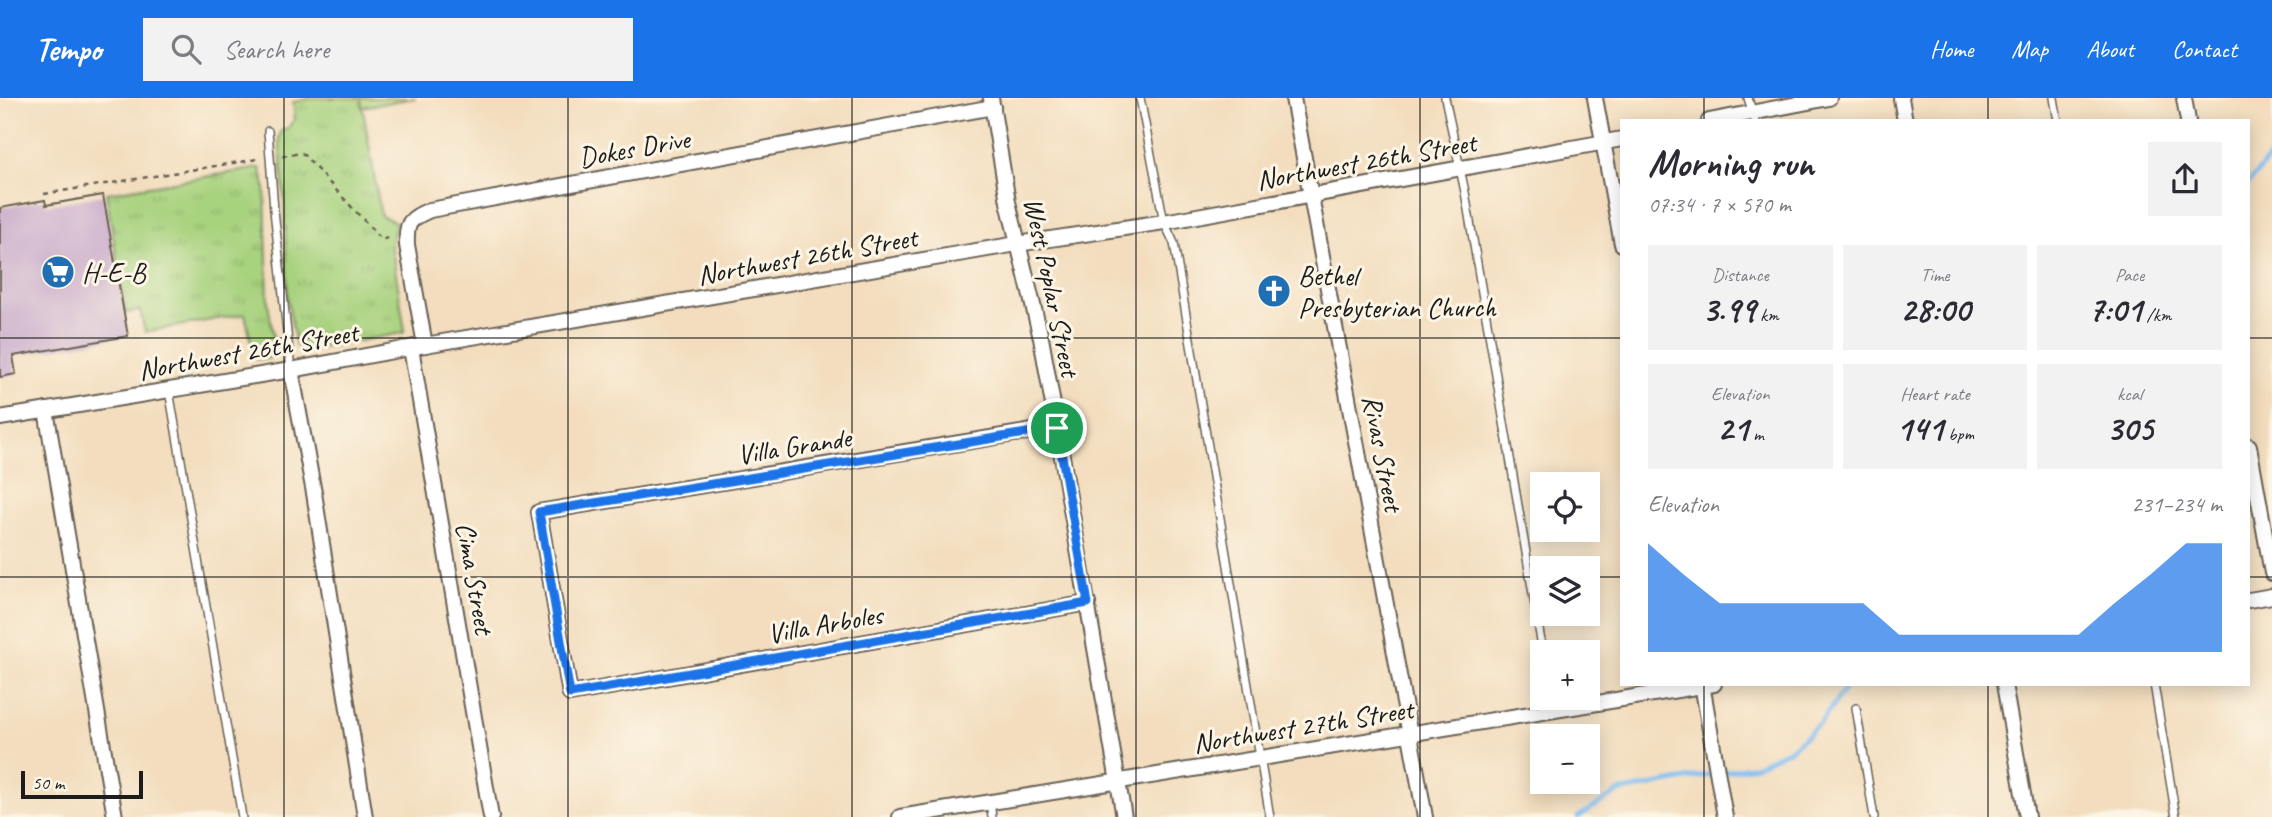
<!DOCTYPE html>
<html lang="en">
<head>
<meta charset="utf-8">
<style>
  body { margin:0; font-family:Caveat,sans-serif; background:#f2f2f3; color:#2b2b33; height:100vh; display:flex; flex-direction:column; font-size:26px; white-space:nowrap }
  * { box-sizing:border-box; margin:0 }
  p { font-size:23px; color:#7c7c81 }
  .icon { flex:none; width:38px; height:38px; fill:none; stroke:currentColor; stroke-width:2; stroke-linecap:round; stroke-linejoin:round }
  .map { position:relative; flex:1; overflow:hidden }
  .drawer { position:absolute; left:1620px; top:21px; width:630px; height:567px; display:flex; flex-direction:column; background:#fff; border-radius:0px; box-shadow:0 4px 18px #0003 }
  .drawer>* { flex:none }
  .buttons { position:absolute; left:1530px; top:374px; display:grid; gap:14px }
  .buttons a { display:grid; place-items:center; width:70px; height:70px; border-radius:0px; background:#fff; box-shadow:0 4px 18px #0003; font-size:35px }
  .scale { position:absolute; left:21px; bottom:18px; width:122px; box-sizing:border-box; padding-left:7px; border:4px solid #1c1c1c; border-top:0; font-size:19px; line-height:24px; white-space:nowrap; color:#1c1c1c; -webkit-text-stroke:5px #fcf5e5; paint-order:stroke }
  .pin { position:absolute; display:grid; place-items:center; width:60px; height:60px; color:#fff; margin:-30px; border:4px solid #fff; border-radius:50%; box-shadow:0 2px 7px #0007 }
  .round { display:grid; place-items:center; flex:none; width:74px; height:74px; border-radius:0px; background:#f2f2f3 }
  .overview { display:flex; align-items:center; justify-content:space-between; height:119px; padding:0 28px }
  h1 { font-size:38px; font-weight:800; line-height:52px }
  .stats { display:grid; grid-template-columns:repeat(3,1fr); gap:10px; height:119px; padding:7px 28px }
  .stats div { display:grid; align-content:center; border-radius:0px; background:#f2f2f3; text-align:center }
  .stats b { font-size:35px; font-weight:800 }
  .stats small { font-size:19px; font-weight:400 }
  .stats p { font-size:19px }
  .chart { height:196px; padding:14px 28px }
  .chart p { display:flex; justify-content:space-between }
  .chart svg { width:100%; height:126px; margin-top:7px; fill:#1a73e8; opacity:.7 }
  header { display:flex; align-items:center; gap:42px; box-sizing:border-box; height:98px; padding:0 35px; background:#1a73e8; color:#fff }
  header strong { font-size:33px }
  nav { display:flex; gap:38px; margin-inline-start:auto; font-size:24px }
  .search { width:490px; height:63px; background:#f2f2f3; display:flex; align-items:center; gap:18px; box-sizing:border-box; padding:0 24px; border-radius:0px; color:#7c7c81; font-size:26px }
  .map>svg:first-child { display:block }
  .grass { fill:url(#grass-tufts); stroke:#62774d; stroke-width:2 }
  .park { fill:#a7d27e; stroke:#62774d; stroke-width:2 }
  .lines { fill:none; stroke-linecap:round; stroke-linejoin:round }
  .stream { stroke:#7ebdf2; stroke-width:5 }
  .building { fill:#c6a7ca }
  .service-casing { stroke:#676055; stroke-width:10 }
  .minor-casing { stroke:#676055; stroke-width:18 }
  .path { stroke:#676055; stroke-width:2.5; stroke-dasharray:5 5; stroke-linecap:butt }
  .service { stroke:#fff; stroke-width:7 }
  .minor { stroke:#fff; stroke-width:14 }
  .route-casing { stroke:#fff; stroke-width:14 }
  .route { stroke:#1a73e8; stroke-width:9 }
  .grid { fill:none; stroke:#1c1c1c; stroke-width:2; stroke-opacity:0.55 }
  .labels { text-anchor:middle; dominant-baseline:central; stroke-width:6; stroke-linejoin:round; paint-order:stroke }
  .street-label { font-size:28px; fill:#1c1c1c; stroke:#fcf5e5 }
  .poi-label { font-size:28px; fill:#1c1c1c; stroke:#fcf5e5; text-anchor:start }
</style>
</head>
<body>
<header>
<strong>Tempo</strong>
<div class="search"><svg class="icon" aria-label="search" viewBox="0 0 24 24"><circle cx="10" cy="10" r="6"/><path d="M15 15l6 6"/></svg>Search here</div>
<nav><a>Home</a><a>Map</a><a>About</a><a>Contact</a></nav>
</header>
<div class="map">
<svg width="2272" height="719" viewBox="0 0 2272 719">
  <defs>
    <pattern id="grass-tufts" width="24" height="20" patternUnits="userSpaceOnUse" patternTransform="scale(1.75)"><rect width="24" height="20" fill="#a7d27e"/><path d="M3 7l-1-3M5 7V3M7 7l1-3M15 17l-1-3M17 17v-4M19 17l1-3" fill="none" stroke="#8fb46c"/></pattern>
  </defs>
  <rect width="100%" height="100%" fill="#fcf5e5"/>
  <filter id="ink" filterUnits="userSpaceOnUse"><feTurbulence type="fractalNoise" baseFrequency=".0143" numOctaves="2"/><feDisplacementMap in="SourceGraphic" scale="14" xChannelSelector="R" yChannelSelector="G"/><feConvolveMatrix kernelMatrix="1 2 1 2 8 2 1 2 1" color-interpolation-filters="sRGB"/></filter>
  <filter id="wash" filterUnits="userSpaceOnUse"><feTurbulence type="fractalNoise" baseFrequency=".00686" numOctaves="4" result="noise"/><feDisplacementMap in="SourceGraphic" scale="28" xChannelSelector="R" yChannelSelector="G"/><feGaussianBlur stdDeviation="1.57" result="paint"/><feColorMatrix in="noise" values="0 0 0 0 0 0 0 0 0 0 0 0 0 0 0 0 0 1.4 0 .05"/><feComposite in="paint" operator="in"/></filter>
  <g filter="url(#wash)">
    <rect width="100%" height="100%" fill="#f3ddbe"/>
    <g class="grass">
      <polygon points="314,0 361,0 381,118 396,124 391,145 405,233 402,235 304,253 296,248 288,205 284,95 279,40 281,33 288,30 295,21 293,4"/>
      <polygon points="260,70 265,88 268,205 275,250 268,261 255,261 245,216 145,234 140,212 126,215 106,95"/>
    </g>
    <polygon class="park" points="361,0 416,0 362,9"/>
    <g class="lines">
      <g class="stream">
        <polyline points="2249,85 2272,56"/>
        <polyline points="1578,719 1618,694 1755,668 1791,651 1822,623 1848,586"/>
      </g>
    </g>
    <g id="blocks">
      <polygon class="building" points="103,97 128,238 13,258 16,276 0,279 0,110 45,102 46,107"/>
    </g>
  </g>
  <g filter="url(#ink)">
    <use href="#blocks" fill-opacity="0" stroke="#676055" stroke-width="2"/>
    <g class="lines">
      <defs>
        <g id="service">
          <polyline points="1140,0 1164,124 1174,145 1270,719"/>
          <polyline points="1445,0 1465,94 1543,555"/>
          <polyline points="1748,0 1755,23"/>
          <polyline points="2054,0 2058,23"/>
          <polyline points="268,33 274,112 291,272"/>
          <polyline points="169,292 242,719"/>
          <polyline points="2154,586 2176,719"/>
          <polyline points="1551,600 1553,612"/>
          <polyline points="1856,610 1874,719"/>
          <polyline points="990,704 992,719"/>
        </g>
        <g id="minor">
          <polyline points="991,0 1008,104 1041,240 1057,329 1124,719"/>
          <polyline points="1293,0 1425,719"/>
          <polyline points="1595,0 1622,146"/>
          <polyline points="1901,0 1905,23"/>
          <polyline points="2184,0 2188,23"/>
          <polyline points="1709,23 1829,0"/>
          <path d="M425,247L407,147C406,124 409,121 430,112L993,9"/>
          <polyline points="411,250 491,719"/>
          <polyline points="291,272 314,395 365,719"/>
          <polyline points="46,312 115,719"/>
          <polyline points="0,320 291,272 425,247 1017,146 1164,124 1622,41"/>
          <polyline points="1057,329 539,414 570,596 1088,505"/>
          <polyline points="2249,348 2272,475"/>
          <polyline points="2249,502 2272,498"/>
          <polyline points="1702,586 1725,719"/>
          <polyline points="2004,586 2027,719"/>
          <polyline points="900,719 1714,586"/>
        </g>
      </defs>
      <use href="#service" class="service-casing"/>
      <use href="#minor" class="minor-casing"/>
      <g class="path">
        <polyline points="282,58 302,55 382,142 390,139"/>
        <polyline points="44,96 258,61"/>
      </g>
      <use href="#service" class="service"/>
      <use href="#minor" class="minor"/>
    </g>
  </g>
  <g class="lines" filter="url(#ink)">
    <defs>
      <polygon id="route" points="1057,330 1088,505 570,596 539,414"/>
    </defs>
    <use href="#route" class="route-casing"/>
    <use href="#route" class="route"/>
  </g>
  <path class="grid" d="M284,0V719M568,0V719M852,0V719M1136,0V719M1420,0V719M1704,0V23M1988,0V23M0,240H1622M2249,240H2272M0,479H1542M1587,479H1622M2249,479H2272M1704,586V719M1988,586V719"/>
  <defs>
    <symbol id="supermarket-disc" viewBox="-11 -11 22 22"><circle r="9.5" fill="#1f6fb2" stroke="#fcf5e5"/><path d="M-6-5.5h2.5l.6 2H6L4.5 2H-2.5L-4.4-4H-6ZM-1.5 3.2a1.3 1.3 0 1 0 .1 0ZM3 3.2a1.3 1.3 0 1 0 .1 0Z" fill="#fff"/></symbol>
    <symbol id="church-disc" viewBox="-11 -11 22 22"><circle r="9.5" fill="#1f6fb2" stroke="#fcf5e5"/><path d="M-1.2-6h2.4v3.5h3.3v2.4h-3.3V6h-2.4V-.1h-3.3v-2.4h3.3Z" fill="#fff"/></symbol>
  </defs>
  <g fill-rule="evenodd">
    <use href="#supermarket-disc" x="39" y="155" width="38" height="38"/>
    <use href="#church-disc" x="1255" y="174" width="38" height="38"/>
  </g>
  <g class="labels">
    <g class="street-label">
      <text transform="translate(634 50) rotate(-10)">Dokes Drive</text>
      <text transform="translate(1366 63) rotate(-10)">Northwest 26th Street</text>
      <text transform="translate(807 158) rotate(-10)">Northwest 26th Street</text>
      <text transform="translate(1052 189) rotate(78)">West Poplar Street</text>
      <text transform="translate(248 253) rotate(-10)">Northwest 26th Street</text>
      <text transform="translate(794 348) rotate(-9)">Villa Grande</text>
      <text transform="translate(1383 355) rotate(79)">Rivas Street</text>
      <text transform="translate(475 480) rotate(80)">Cima Street</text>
      <text transform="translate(825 526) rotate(-10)">Villa Arboles</text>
      <text transform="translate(1303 628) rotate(-9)">Northwest 27th Street</text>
    </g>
    <g class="poi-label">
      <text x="82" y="174">H-E-B</text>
      <text x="1298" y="177">Bethel<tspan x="1298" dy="32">Presbyterian Church</tspan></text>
    </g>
  </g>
</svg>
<div class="buttons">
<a><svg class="icon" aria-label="locate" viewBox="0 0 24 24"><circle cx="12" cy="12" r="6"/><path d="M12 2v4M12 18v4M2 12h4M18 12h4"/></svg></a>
<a><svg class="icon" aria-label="layers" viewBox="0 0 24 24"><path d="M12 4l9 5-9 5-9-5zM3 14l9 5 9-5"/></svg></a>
<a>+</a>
<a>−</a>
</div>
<div class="scale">50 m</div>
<div class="pin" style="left:1057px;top:330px;background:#1e9e55"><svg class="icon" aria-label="arrive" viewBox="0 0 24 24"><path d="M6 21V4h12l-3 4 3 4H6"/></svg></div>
<section class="drawer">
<div class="overview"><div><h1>Morning run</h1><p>07:34 · 7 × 570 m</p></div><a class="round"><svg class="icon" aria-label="share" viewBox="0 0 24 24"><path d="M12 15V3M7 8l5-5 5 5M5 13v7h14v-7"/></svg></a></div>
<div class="stats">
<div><p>Distance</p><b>3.99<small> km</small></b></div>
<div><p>Time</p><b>28:00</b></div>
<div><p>Pace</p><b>7:01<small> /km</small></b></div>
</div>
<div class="stats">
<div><p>Elevation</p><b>21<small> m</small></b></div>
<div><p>Heart rate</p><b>141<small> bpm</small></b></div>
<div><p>kcal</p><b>305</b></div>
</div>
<div class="chart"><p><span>Elevation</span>231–234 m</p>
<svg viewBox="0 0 160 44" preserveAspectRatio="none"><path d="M0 44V6L10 17L20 27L30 27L40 27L50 27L60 27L70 38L80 38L90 38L100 38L110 38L120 38L130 27L140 17L150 6L160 6V44z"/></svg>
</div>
</section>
</div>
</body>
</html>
